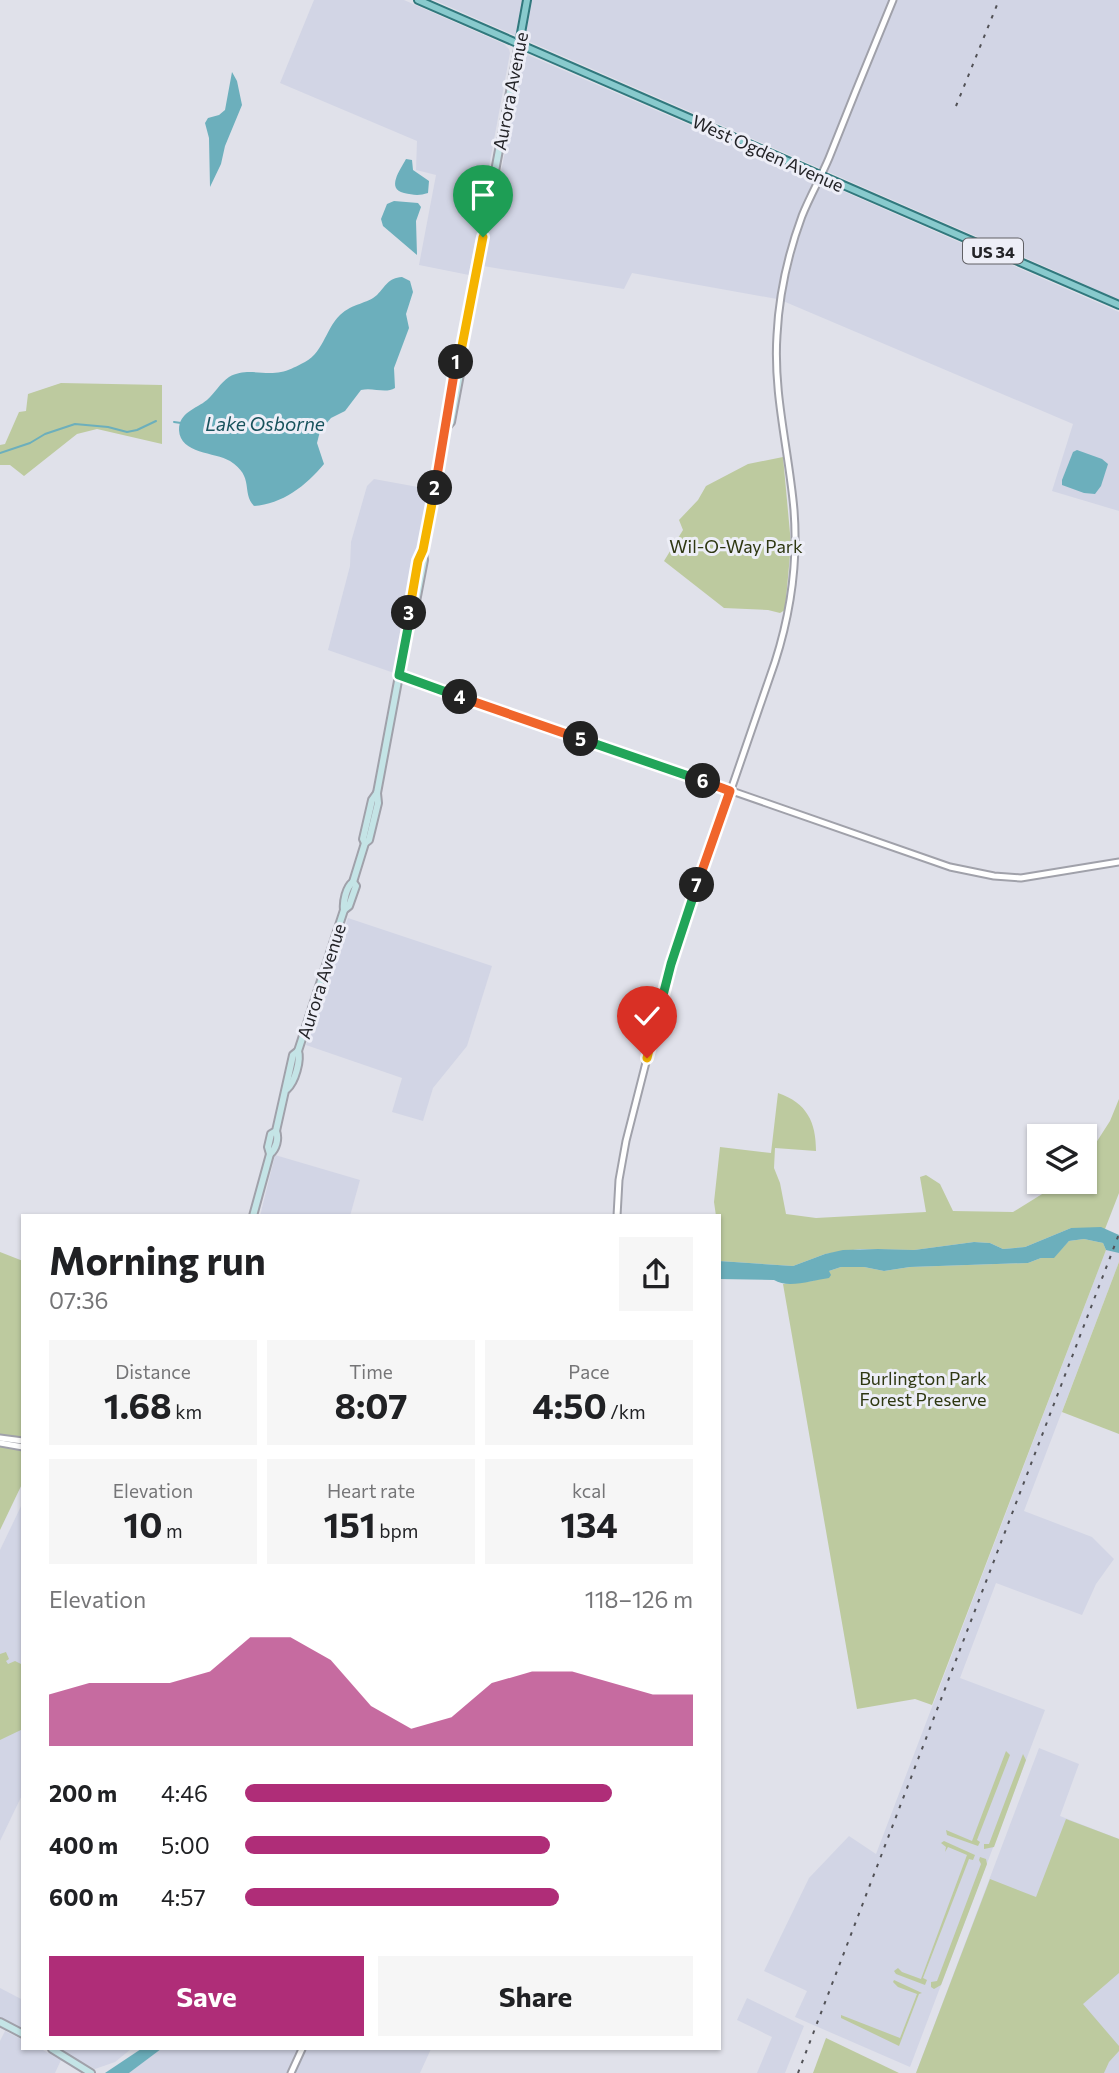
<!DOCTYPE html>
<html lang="en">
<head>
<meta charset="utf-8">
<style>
  body { margin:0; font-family:Commissioner,sans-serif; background:#f6f6f6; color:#202124; height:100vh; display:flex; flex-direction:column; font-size:26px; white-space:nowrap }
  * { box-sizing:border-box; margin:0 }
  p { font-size:23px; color:#757577 }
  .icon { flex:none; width:38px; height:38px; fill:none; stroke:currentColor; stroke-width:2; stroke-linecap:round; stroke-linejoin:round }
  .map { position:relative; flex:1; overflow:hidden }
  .drawer { position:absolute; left:21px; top:1214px; width:700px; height:836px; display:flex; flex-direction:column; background:#fff; border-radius:0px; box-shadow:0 2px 5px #0004 }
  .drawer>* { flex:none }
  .tools { position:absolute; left:1027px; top:1124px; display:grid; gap:14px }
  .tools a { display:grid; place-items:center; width:70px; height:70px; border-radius:0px; background:#fff; box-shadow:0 2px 5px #0004; font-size:35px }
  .pin { position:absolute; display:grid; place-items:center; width:60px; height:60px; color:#fff; margin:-72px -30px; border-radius:50% 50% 50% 0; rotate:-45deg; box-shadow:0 0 7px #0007 }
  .pin .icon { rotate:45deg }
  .km { position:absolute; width:35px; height:35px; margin:-18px; border-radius:50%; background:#222; color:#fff; font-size:19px; line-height:35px; text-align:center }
  .round { display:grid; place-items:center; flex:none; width:74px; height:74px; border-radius:0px; background:#f6f6f6 }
  .head { display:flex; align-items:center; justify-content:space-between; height:119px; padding:0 28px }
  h1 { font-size:38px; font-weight:700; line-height:52px }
  .stats { display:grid; grid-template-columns:repeat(3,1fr); gap:10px; height:119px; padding:7px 28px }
  .stats div { display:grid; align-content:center; border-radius:0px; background:#f6f6f6; text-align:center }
  .stats b { font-size:35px; font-weight:700 }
  .stats small { font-size:19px; font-weight:400 }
  .stats p { font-size:19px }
  .chart { height:196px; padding:14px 28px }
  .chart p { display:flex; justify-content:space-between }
  .chart svg { width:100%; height:126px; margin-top:7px; fill:#af2d78; opacity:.7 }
  .button { display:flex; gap:14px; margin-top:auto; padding:14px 28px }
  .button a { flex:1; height:80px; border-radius:0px; background:#af2d78; color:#fff; font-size:28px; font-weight:700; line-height:80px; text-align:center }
  .button a+a { background:#f6f6f6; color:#202124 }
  ul { padding:0 28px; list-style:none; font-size:23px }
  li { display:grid; grid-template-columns:112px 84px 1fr; align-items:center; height:52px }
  li i { height:18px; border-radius:9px; background:#af2d78 }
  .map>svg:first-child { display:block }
  .built { fill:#d2d5e5 }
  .green { fill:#bdca9f }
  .water { fill:#6cafbc }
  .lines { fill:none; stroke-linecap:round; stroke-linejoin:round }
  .stream { stroke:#6cafbc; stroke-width:2 }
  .tertiary-casing { stroke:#a0a1aa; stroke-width:9 }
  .secondary-casing { stroke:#a0a1aa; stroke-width:10 }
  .primary-casing { stroke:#31787d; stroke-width:10 }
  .tertiary { stroke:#fff; stroke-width:5 }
  .secondary { stroke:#c4e4e6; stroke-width:6 }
  .primary { stroke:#88cacd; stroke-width:6 }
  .rail { stroke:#525257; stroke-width:2; stroke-dasharray:3.5 7; stroke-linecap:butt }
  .split-1-casing { stroke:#fff; stroke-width:14 }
  .split-2-casing { stroke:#fff; stroke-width:14 }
  .split-3-casing { stroke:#fff; stroke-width:14 }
  .split-4-casing { stroke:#fff; stroke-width:14 }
  .split-5-casing { stroke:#fff; stroke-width:14 }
  .split-6-casing { stroke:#fff; stroke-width:14 }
  .split-7-casing { stroke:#fff; stroke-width:14 }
  .split-8-casing { stroke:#fff; stroke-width:14 }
  .split-9-casing { stroke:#fff; stroke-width:14 }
  .split-1 { stroke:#f5b400; stroke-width:9 }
  .split-2 { stroke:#f0652b; stroke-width:9 }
  .split-3 { stroke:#f5b400; stroke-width:9 }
  .split-4 { stroke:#22a559; stroke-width:9 }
  .split-5 { stroke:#f0652b; stroke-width:9 }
  .split-6 { stroke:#22a559; stroke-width:9 }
  .split-7 { stroke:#f0652b; stroke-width:9 }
  .split-8 { stroke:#22a559; stroke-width:9 }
  .split-9 { stroke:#f5b400; stroke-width:9 }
  .labels { text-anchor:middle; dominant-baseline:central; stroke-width:6; stroke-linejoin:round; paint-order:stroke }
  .shield { fill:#edeef7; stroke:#606065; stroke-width:2 }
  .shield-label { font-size:16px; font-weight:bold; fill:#232327 }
  .street-label { font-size:18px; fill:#232327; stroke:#edeef7 }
  .park-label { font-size:18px; fill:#2e3711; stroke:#edeef7 }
  .water-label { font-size:19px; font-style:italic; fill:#18525c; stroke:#edeef7 }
</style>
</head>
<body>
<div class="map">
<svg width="1119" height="2073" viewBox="0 0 1119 2073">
  <rect width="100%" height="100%" fill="#e0e1ea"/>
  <g class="built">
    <polygon points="314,0 404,0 504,44 509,49 510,53 469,275 419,265 436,175 416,170 417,141 280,83"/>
    <polygon points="434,0 1119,0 1119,300 1051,269"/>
    <polygon points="528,55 815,179 798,219 786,255 777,299 632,273 624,289 483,266 522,62"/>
    <polygon points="822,182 1119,312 1119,511 1052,491 1073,424 783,301 797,244 808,211"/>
    <polygon points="374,479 429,489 394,673 328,650 350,566 351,542 367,486"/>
    <polygon points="348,918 492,966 467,1046 433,1088 423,1121 392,1112 402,1078 306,1045"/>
    <polygon points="275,1155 360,1180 350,1216 260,1216"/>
    <polygon points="1109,1249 1119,1253 1119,1262 1024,1511 1092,1537 1114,1559 1096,1584 1082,1615 996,1583 960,1678 1045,1710 910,2067 795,2017 807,1991 764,1971 809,1878 849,1836 876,1854 1106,1250"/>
    <polygon points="23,1502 23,1793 0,1841 0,1550"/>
    <polygon points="1039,1748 1079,1764 1060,1816 1119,1839 1119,2073 916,2073"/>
    <polygon points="0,1988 23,2000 23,2031 0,2019"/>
    <polygon points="747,1998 804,2026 785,2073 757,2073 772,2037 737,2020"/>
    <polygon points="5,2031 23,2040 23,2049 41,2049 61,2060 55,2073 0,2073 0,2041"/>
    <polygon points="58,2049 131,2049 115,2062 95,2069"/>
    <polygon points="161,2049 431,2049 420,2073 129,2073"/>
  </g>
  <g class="green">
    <polygon points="61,383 162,385 162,444 97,429 77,434 24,476 10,465 0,465 0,445 5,444 19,412 26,411 28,394"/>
    <polygon points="783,457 791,544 785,610 780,613 768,610 724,608 664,561 683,530 679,520 698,500 706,486 748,464"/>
    <path d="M778,1093C807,1103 816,1122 816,1151L775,1148L774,1168L780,1183L786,1214L816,1218L926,1212L920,1177L926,1175L940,1184L953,1211L1013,1212L1063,1181H1085V1160L1110,1121L1119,1099V1193L1105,1229L1071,1228L1025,1247L1003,1249L990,1243L974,1242L914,1250L860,1249L825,1254L793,1266L719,1261V1216H716L714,1202L720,1147L771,1153Z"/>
    <polygon points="1084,1239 1103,1243 1106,1250 932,1705 915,1699 857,1709 783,1284 813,1281 829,1271 841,1267 864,1267 884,1271 910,1267 1028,1263 1041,1258 1054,1257 1069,1241"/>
    <polygon points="0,1252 23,1261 23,1438 0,1435"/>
    <polygon points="1119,1262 1119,1434 1062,1412"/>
    <polygon points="0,1446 23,1449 23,1482 0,1530"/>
    <polygon points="6,1652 9,1659 6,1661 8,1664 15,1661 23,1665 23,1729 0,1740 0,1654"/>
    <polygon points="1006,1751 1010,1755 977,1840 980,1842 978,1846 947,1835 946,1830 972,1841"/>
    <polygon points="1023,1754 1026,1760 994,1847 984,1849 984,1844 989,1844"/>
    <polygon points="1066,1819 1119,1839 1119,1973 1083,2004 1119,2046 1119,2051 1109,2062 1104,2073 916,2073 990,1879 1036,1897"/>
    <polygon points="944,1841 975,1855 973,1860 969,1859 923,1978 927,1980 925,1985 896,1974 894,1971 898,1968 902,1972 921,1979 967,1855 948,1847 945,1852 946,1847 941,1843"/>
    <polygon points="980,1857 986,1859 987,1864 941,1985 934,1989 931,1987 931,1982 937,1981 981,1864 979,1860"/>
    <polygon points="894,1980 922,1993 919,1994 899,2046 841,2018 841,2015 900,2038 917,1994 898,1987 893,1982"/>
    <polygon points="826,2038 899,2073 813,2073"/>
  </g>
  <g class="water">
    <polygon points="232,72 237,81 242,105 225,146 221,164 210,187 209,138 205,123 208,118 219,115 225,110"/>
    <path d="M406,159L412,160L413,170L429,181L428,193C419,196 413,195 404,193C386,189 400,170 406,159Z"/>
    <polygon points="394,201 418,203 421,207 416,221 417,255 383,226 381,219 387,204"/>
    <path d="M402,277L410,281L413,292L406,314L409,328L394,368L395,388C385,394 373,387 361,390L345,411L331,418L320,431L317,443L324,464C306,486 282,504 254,506C241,492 255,477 230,461C215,452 180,454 179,430C179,412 196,409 207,400C215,393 220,383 229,377C247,367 263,376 281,372C288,371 295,367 301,364C324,354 324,331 340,315C353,303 367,304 377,295C386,286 388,278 402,277Z"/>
    <polygon points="1077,450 1102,459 1108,464 1101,486 1095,494 1084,493 1062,485 1062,480 1073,452"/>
    <path d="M1101,1227L1119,1235V1253L1106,1250L1103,1243L1084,1239L1069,1241L1054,1258H1041L1028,1263L910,1267L884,1271L864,1267H841L829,1271L831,1275L829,1278C813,1280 788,1289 774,1280L719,1279V1261L793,1266L825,1254L843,1250L878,1249L914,1250L974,1242L990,1243L1003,1249L1025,1247L1071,1228Z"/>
    <polygon points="141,2049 161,2049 129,2073 105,2073"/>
  </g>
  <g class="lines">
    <g class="stream">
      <polyline points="174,422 181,423"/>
      <polyline points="0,453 30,443 45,434 75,424 108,427 127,432 137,430 156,421"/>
    </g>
    <defs>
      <g id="tertiary">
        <polyline points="399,675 950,867 994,876 1021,878 1119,862"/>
        <path d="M617,1216L619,1180L626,1141L671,964L775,662C791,612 798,562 794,510C789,451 773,394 777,335C779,295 788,254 802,216C810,196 821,177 829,158C850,105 871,53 893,0"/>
        <polyline points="0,1438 23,1441"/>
        <polyline points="0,1443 23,1447"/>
        <polyline points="291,2073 302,2049"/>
      </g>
      <g id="secondary">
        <polyline points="446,428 451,422 464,353 462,346"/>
        <polyline points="410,617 408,611 435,490 457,353 462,346 519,44"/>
        <polyline points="365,843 363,839 372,800 377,793"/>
        <path d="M344,910C343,902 346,887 353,882L365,843L369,840L378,803L377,793L410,617L414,612L424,560L423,552"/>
        <path d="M287,1089C295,1082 301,1060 298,1051"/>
        <polyline points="270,1154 268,1147 271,1134 276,1131 293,1055 298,1051 344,910 349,906 356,886 353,882"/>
        <path d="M253,1216L270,1154C276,1149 279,1139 276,1131"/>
        <polyline points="0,2022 23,2034"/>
        <polyline points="52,2049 91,2073"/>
      </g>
      <g id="primary">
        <polyline points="418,0 1119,305"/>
        <polyline points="519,44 527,0"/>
      </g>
    </defs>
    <use href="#tertiary" class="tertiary-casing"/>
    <use href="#secondary" class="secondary-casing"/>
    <use href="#primary" class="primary-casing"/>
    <use href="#tertiary" class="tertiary"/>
    <use href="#secondary" class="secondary"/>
    <use href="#primary" class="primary"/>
    <g class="rail">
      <polyline points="956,106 999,0"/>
      <polyline points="798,2073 1119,1234"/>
    </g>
  </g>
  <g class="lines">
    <defs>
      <polyline id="split-1" points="456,362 462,346 483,237"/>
      <polyline id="split-2" points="435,488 456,362"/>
      <polyline id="split-3" points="409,613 418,561 423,550 435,488"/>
      <polyline id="split-4" points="409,613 410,617 399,675 460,697"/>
      <polyline id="split-5" points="460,697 581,739"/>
      <polyline id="split-6" points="581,739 703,781"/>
      <polyline id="split-7" points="697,885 730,791 703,781"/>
      <polyline id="split-8" points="660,1007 671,964 697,885"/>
      <polyline id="split-9" points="647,1058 660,1007"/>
    </defs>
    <use href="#split-1" class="split-1-casing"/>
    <use href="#split-2" class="split-2-casing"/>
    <use href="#split-3" class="split-3-casing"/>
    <use href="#split-4" class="split-4-casing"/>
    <use href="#split-5" class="split-5-casing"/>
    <use href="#split-6" class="split-6-casing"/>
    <use href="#split-7" class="split-7-casing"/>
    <use href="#split-8" class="split-8-casing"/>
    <use href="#split-9" class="split-9-casing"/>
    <use href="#split-1" class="split-1"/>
    <use href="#split-2" class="split-2"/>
    <use href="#split-3" class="split-3"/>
    <use href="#split-4" class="split-4"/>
    <use href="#split-5" class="split-5"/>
    <use href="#split-6" class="split-6"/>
    <use href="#split-7" class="split-7"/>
    <use href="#split-8" class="split-8"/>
    <use href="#split-9" class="split-9"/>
  </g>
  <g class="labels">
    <rect class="shield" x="963" y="238.5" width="60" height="25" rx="5"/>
    <g class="shield-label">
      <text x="993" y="251">US 34</text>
    </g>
    <g class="street-label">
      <text transform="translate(510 91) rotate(-79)">Aurora Avenue</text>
      <text transform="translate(768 153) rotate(24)">West Ogden Avenue</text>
      <text transform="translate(321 981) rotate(-72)">Aurora Avenue</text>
    </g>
    <g class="park-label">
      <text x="736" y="546">Wil-O-Way Park</text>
      <text x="923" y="1378">Burlington Park<tspan x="923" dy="21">Forest Preserve</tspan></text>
    </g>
    <g class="water-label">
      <text x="265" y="423">Lake Osborne</text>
    </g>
  </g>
</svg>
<div class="tools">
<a><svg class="icon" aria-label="layers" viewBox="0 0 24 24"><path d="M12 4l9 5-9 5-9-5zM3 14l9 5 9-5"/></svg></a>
</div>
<div class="pin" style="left:483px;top:237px;background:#1e9e55"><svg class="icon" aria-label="arrive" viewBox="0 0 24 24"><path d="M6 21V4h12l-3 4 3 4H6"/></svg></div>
<div class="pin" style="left:647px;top:1058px;background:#d93025"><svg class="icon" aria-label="check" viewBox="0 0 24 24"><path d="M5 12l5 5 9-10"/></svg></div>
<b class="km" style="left:456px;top:362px">1</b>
<b class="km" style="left:435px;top:488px">2</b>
<b class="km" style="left:409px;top:613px">3</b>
<b class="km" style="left:460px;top:697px">4</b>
<b class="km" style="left:581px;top:739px">5</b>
<b class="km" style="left:703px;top:781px">6</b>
<b class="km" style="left:697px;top:885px">7</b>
<section class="drawer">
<div class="head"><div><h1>Morning run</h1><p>07:36</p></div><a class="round"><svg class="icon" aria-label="share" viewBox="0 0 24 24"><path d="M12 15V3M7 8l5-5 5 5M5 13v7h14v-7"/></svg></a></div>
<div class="stats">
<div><p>Distance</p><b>1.68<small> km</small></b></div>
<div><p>Time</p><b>8:07</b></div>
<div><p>Pace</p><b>4:50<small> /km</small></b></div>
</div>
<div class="stats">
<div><p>Elevation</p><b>10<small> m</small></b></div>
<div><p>Heart rate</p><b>151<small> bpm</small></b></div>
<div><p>kcal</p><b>134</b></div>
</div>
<div class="chart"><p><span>Elevation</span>118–126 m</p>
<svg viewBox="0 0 160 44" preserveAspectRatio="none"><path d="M0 44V26L10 22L20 22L30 22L40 18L50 6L60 6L70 14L80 30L90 38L100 34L110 22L120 18L130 18L140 22L150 26L160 26V44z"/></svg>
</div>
<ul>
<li><b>200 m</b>4:46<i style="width:82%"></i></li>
<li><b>400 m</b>5:00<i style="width:68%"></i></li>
<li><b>600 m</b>4:57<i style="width:70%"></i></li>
</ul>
<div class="button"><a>Save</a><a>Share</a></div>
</section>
</div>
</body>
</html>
